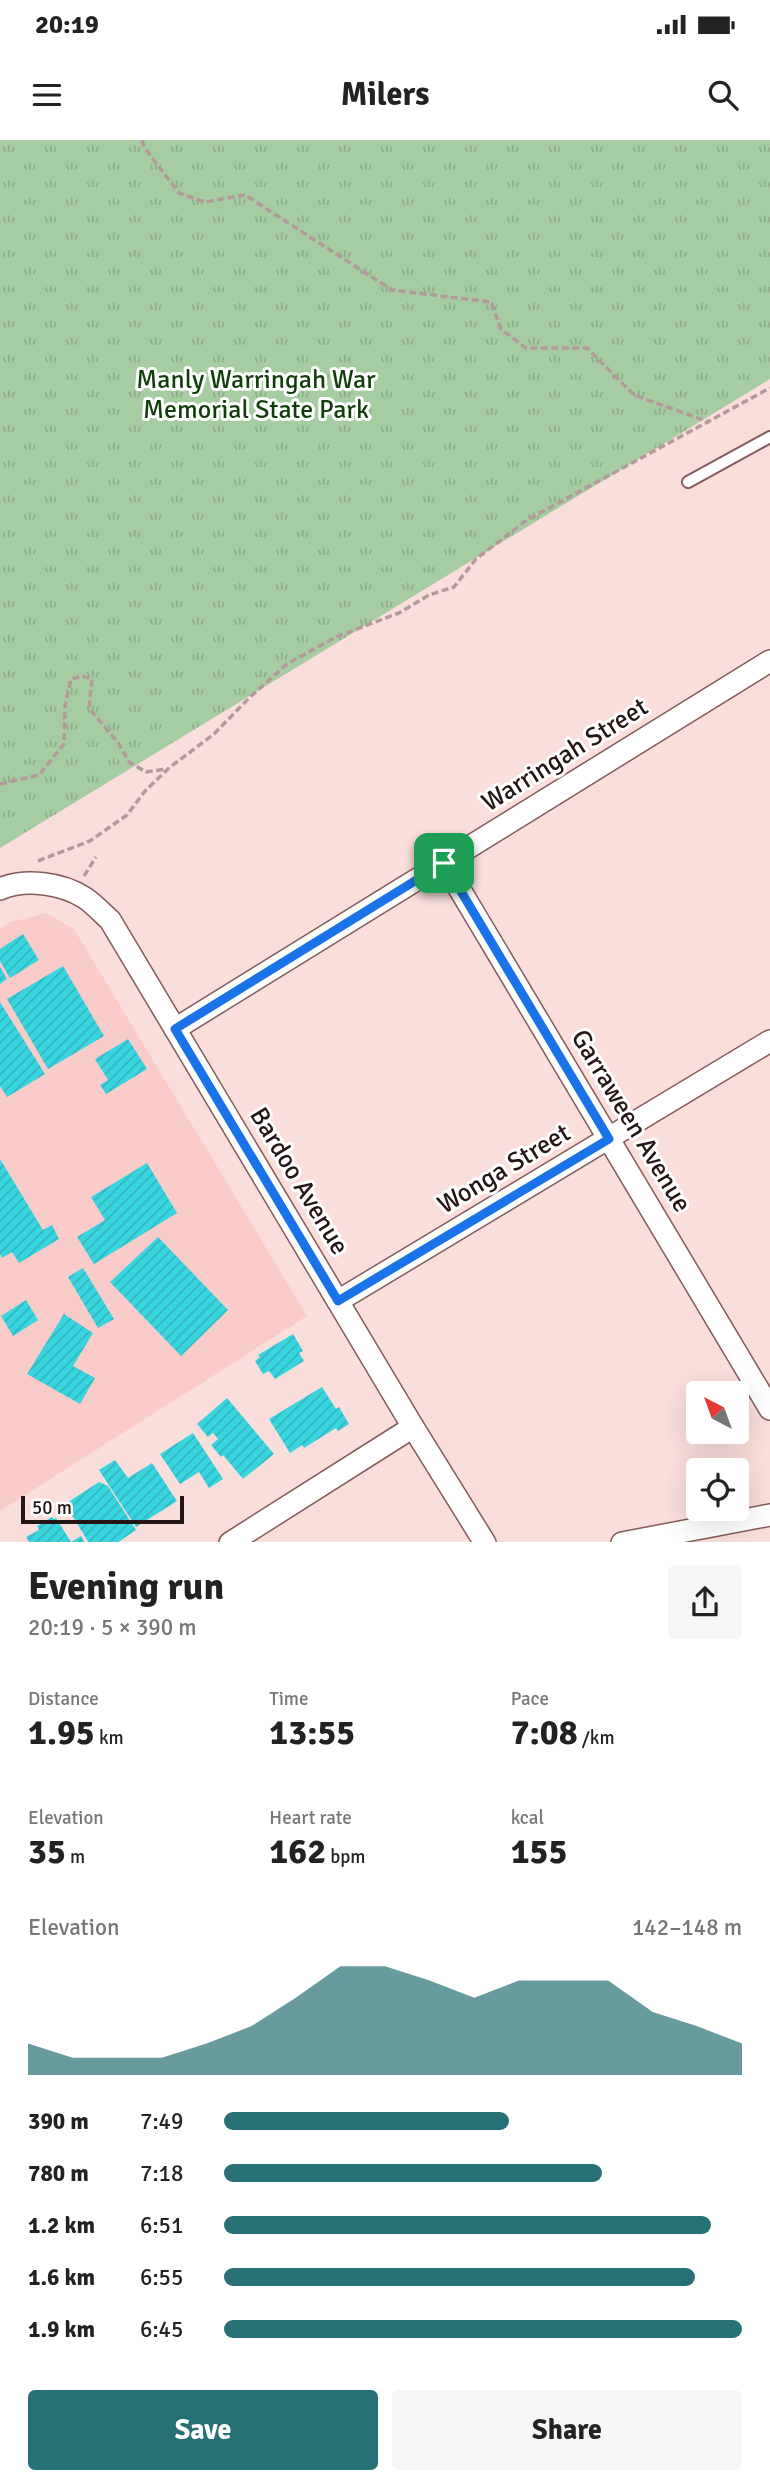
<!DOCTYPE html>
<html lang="en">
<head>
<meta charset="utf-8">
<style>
  body { margin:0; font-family:Signika,sans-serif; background:#f6f6f6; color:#222; height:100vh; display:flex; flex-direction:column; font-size:26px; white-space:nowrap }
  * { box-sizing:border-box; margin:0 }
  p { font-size:23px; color:#767676 }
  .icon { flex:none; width:38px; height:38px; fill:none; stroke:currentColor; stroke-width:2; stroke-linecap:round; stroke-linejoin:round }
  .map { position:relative; height:1402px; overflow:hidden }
  .drawer { display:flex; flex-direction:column; background:#fff; flex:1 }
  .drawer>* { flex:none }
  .needle { width:46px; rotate:319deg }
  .fabs { position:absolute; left:686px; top:1241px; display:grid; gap:14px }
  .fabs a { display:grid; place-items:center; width:63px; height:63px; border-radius:7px; background:#fff; box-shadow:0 7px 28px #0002; font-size:35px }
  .scale { position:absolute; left:21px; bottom:18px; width:163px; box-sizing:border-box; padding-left:7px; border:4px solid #251515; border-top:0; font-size:19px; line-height:24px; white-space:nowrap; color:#251515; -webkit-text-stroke:5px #fff; paint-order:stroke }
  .pin { position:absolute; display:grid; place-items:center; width:60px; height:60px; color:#fff; margin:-30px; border-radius:14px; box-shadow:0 4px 10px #0006 }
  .round { display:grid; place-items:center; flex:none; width:74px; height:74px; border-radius:7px; background:#f6f6f6 }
  .overview { display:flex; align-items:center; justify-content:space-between; height:119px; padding:0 28px }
  h1 { font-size:38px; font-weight:700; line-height:52px }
  .stats { display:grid; grid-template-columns:repeat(3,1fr); gap:10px; height:119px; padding:7px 28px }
  .stats div { display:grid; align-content:center }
  .stats b { font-size:35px; font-weight:700 }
  .stats small { font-size:19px; font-weight:400 }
  .stats p { font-size:19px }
  .chart { height:196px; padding:14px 28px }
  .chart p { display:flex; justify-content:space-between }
  .chart svg { width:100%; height:126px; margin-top:7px; fill:#277176; opacity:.7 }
  .cta { display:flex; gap:14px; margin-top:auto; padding:14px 28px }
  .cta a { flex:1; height:80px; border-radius:7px; background:#277176; color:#fff; font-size:28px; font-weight:700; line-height:80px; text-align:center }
  .cta a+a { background:#f6f6f6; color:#222 }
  ul { padding:0 28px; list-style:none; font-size:23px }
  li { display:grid; grid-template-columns:112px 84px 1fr; align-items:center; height:52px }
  li i { height:18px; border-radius:9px; background:#277176 }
  .status { display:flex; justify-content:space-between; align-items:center; height:49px; padding:0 35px; background:#fff; direction:ltr }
  .status svg { height:19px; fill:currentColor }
  header { display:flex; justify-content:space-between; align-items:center; height:91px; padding:0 28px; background:#fff; font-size:32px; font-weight:700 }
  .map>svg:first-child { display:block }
  .built { fill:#f9ccca }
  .park { fill:url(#park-tufts) }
  .building { fill:url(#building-hatch) }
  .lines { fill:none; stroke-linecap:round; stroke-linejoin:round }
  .service-casing { stroke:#835b59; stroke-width:14 }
  .minor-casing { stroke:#835b59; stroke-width:24 }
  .path { stroke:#b39b9a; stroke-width:3.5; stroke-dasharray:7 3.5; stroke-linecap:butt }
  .service { stroke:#fff; stroke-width:10 }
  .minor { stroke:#fff; stroke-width:21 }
  .route-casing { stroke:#fff; stroke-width:14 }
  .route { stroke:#1a73e8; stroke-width:9 }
  .labels { text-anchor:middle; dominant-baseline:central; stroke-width:6; stroke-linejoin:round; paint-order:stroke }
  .park-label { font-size:26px; fill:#103d0a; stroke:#fff }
  .street-label { font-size:26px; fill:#251515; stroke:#fff }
</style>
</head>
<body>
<div class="status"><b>20:19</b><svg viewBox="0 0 49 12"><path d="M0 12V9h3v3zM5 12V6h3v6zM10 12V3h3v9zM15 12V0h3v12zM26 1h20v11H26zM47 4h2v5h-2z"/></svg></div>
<header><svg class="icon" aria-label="menu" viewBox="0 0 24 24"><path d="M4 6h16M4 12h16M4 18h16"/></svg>Milers<svg class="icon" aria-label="search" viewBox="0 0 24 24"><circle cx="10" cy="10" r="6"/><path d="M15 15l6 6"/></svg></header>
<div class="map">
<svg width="770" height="1403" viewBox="0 0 770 1403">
  <defs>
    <pattern id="park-tufts" width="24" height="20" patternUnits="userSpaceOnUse" patternTransform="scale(1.75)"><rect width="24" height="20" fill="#a6cda1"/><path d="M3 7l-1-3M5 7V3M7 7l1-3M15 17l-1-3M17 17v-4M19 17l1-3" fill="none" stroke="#8faf8a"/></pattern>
    <pattern id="building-hatch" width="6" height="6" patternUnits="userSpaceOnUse" patternTransform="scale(1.75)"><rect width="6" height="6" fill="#39d5df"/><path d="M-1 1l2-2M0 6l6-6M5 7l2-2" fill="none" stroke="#32b6be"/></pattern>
  </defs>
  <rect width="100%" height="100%" fill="#fadedc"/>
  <polygon class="built" points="46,773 74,789 307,1176 0,1371 0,788 8,783"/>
  <polygon class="park" points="0,0 770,0 770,239 0,708"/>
  <g class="building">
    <polygon points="23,794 39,820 10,838 0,821 0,809"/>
    <polygon points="63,826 104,896 48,929 7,859"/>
    <polygon points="0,827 7,839 0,844"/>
    <polygon points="0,862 45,934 7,957 0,946"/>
    <polygon points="128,899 147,929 106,954 100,945 108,940 95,919"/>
    <polygon points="0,1019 43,1090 52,1085 59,1099 19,1123 12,1112 2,1118 0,1114"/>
    <polygon points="147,1023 177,1073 94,1124 77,1097 105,1080 91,1057"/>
    <polygon points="158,1097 228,1170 181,1216 110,1142"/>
    <polygon points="83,1128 114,1179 98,1188 68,1137"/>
    <polygon points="26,1160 38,1180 13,1196 1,1176"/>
    <polygon points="64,1174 93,1193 73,1226 95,1238 80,1264 27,1234"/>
    <polygon points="293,1194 303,1211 299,1213 304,1221 275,1239 269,1231 263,1234 255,1221 260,1217 258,1215"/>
    <polygon points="322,1247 336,1269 339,1267 349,1284 338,1291 336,1288 304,1308 302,1305 290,1313 269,1279"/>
    <polygon points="227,1258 274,1314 243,1339 223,1315 221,1317 211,1305 218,1299 213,1293 208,1297 197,1284"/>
    <polygon points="193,1293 223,1339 209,1348 199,1332 180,1344 160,1314"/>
    <polygon points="115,1320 128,1338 152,1323 177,1361 136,1387 99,1330"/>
    <polygon points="99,1342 108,1346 136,1390 117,1403 89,1403 65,1364"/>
    <polygon points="52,1377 54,1379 56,1378 71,1402 81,1396 85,1403 30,1403 26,1397 39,1390 37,1386"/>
  </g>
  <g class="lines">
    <defs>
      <polyline id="service" points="688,342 770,297"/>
      <g id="minor">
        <polyline points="444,723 770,1269"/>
        <path d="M0,749C25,738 62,743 85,758C94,764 102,773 110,780L413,1287L485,1403"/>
        <polyline points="175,889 770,521"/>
        <polyline points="338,1161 770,901"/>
        <polyline points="230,1403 413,1287"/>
        <polyline points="622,1403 770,1375"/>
      </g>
    </defs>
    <use href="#service" class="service-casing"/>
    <use href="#minor" class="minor-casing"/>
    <g class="path">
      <polyline points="142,0 144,7 179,53 205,62 245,55 392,150 491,162 501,189 526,208 587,208 634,255 709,282"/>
      <polyline points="0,644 39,635 64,604 65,566 71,539 82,536 92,539 89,568 119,604 129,622 146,632 167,629"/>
      <polyline points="38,721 90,701 127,675 145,651 169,628 214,594 249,558 287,524 336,497 399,473 429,455 454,447 476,419 527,380 770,248"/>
      <polyline points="84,736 96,717"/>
    </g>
    <use href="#service" class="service"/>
    <use href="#minor" class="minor"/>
  </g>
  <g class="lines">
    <defs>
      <polygon id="route" points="444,723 609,999 338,1161 175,889"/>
    </defs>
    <use href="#route" class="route-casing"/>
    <use href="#route" class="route"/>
  </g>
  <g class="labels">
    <g class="park-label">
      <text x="256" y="240">Manly Warringah War<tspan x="256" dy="30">Memorial State Park</tspan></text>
    </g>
    <g class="street-label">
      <text transform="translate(565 615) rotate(-32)">Warringah Street</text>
      <text transform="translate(631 981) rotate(59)">Garraween Avenue</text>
      <text transform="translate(504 1029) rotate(-31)">Wonga Street</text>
      <text transform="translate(299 1041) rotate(59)">Bardoo Avenue</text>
    </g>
  </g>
</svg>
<div class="fabs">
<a><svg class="needle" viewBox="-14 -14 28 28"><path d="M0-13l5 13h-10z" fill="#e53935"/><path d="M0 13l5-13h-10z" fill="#767676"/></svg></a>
<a><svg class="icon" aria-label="locate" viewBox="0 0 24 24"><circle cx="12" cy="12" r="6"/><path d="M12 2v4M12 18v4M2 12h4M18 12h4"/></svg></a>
</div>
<div class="scale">50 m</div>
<div class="pin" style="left:444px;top:723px;background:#1e9e55"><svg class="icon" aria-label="arrive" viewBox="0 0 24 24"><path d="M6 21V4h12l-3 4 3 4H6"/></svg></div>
</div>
<section class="drawer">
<div class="overview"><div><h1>Evening run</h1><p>20:19 · 5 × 390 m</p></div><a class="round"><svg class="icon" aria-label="share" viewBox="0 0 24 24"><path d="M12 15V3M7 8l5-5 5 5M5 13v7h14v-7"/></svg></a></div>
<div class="stats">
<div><p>Distance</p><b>1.95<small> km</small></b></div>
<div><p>Time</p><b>13:55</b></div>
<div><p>Pace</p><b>7:08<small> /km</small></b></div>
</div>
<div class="stats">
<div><p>Elevation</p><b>35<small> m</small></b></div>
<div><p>Heart rate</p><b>162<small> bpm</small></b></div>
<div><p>kcal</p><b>155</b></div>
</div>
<div class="chart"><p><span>Elevation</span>142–148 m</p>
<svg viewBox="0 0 160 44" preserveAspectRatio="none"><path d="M0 44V33L10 38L20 38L30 38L40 33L50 27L60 17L70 6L80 6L90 11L100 17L110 11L120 11L130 11L140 22L150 27L160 33V44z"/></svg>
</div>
<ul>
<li><b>390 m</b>7:49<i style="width:55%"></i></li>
<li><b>780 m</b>7:18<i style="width:73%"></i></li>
<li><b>1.2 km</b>6:51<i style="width:94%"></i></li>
<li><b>1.6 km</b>6:55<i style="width:91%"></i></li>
<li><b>1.9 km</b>6:45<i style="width:100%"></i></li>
</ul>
<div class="cta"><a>Save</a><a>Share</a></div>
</section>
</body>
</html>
